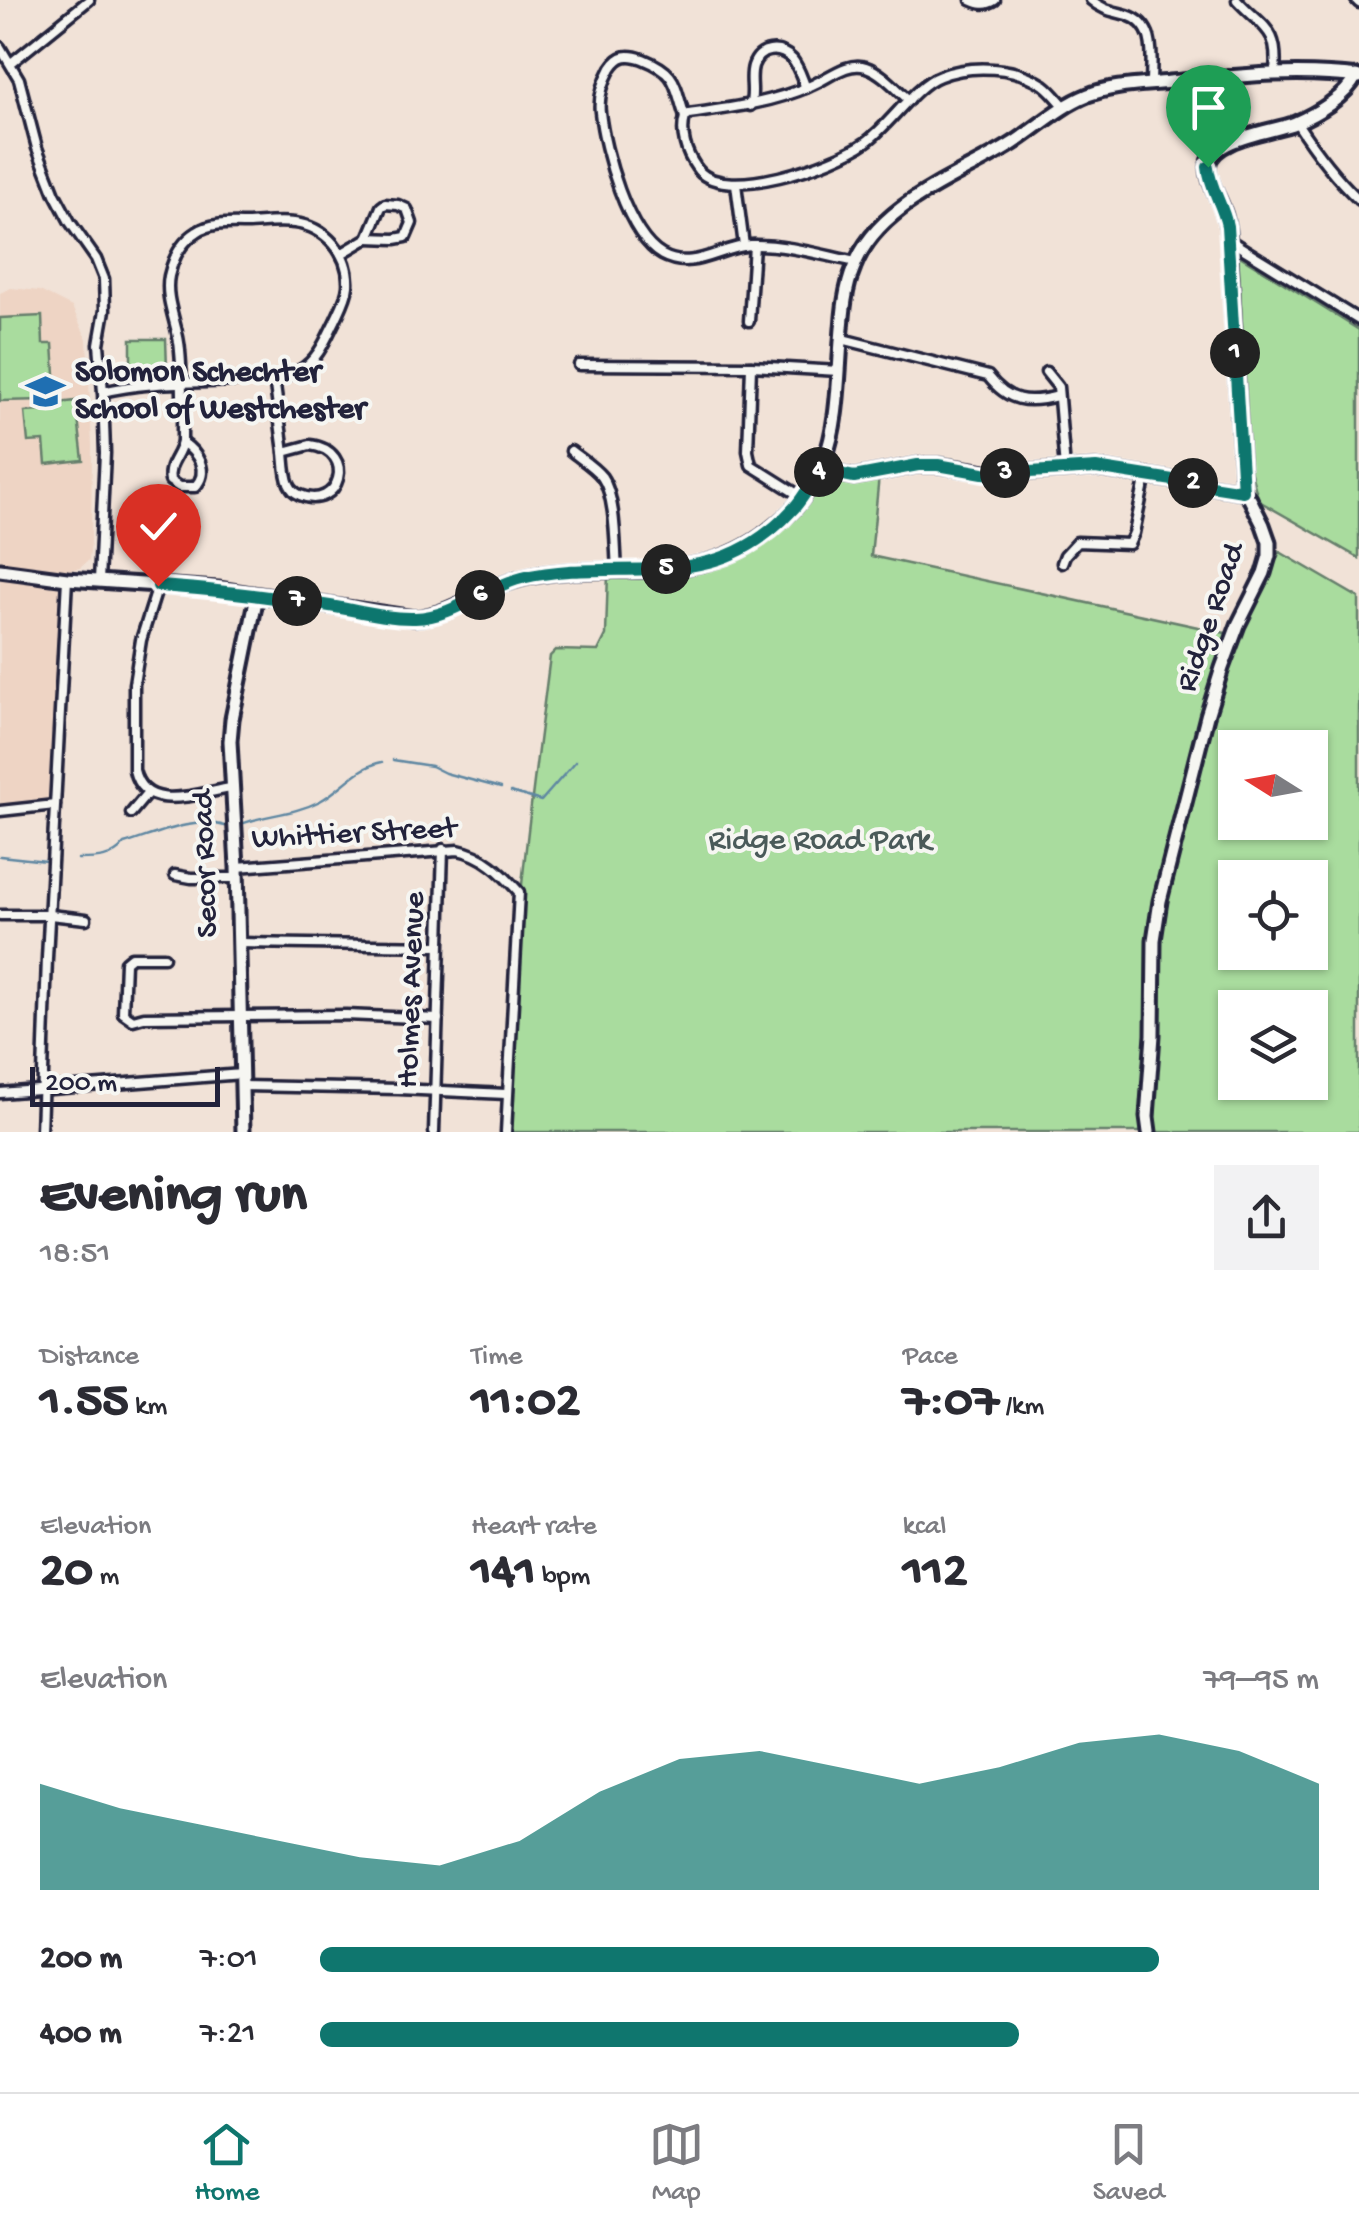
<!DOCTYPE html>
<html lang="en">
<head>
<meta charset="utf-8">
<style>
  body { margin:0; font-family:"Gochi Hand",sans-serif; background:#f2f2f3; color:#2b2b33; height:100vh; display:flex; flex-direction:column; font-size:38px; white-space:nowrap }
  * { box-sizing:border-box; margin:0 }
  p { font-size:32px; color:#7c7c81 }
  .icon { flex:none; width:55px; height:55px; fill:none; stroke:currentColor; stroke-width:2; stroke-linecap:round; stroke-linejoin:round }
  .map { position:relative; height:1132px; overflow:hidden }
  .panel { display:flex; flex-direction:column; background:#fff; flex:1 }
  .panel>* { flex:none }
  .needle { width:65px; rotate:281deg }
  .tools { position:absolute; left:1218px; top:730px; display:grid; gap:20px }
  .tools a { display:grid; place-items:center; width:110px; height:110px; border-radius:0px; background:#fff; box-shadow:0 2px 8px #0004; font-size:50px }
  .scale { position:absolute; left:30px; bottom:25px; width:190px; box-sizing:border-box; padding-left:10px; border:5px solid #22223b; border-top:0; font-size:28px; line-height:35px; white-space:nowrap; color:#22223b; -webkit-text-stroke:8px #f6f6f2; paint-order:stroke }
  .pin { position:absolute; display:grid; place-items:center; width:85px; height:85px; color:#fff; margin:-102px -42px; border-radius:50% 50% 50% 0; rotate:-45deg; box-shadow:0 0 10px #0007 }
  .pin .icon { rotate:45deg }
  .km { position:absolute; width:50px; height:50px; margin:-25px; border-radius:50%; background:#222; color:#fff; font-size:28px; line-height:50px; text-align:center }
  .round { display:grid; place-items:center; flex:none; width:105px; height:105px; border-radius:0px; background:#f2f2f3 }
  .overview { display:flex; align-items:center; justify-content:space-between; height:170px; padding:0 40px }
  h1 { font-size:55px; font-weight:800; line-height:75px }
  .metrics { display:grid; grid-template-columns:repeat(3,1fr); gap:15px; height:170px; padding:10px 40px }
  .metrics div { display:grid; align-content:center }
  .metrics b { font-size:50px; font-weight:800 }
  .metrics small { font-size:28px; font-weight:400 }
  .metrics p { font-size:28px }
  .chart { height:280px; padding:20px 40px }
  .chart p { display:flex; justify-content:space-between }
  .chart svg { width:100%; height:180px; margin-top:10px; fill:#0f766e; opacity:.7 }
  ul { padding:0 40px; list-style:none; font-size:32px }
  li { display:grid; grid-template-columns:160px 120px 1fr; align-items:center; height:75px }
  li i { height:25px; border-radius:12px; background:#0f766e }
  .menu { display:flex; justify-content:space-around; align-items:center; height:140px; border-top:2px solid #e1e1e2; background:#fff; font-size:28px; color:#7c7c81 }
  .menu a { display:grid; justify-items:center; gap:5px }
  .menu .selected { color:#0f766e }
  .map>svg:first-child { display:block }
  .built { fill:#eed4c4 }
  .green { fill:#a9dc9e; stroke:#667f6c; stroke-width:2.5; fill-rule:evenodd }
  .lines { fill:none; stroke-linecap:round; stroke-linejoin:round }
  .stream { stroke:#5e87a2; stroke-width:2.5 }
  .street-casing { stroke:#22223b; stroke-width:15 }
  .secondary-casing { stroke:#22223b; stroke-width:19 }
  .street { stroke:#f6f6f2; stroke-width:8 }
  .secondary { stroke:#f6f6f2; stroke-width:11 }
  .route-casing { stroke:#fff; stroke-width:20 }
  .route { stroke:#0f766e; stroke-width:12 }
  .labels { text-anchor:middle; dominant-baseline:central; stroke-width:8; stroke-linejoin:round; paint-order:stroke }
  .poi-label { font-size:32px; font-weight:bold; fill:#22223b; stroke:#f6f6f2; text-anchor:start }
  .street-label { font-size:32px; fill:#22223b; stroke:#f6f6f2 }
  .park-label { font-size:32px; fill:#4a5a59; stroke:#f6f6f2 }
</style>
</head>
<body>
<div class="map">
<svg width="1359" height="1132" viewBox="0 0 1359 1132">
  <rect width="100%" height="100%" fill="#f1e2d7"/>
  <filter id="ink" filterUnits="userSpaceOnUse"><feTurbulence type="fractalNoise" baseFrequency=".01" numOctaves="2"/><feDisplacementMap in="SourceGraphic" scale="20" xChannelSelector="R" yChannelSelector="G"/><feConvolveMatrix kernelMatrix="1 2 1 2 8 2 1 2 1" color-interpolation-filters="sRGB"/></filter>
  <g filter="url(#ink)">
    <g class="built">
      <polygon points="11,288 40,291 72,307 87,339 92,446 91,542 89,560 80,568 69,570 0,562 0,293"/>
      <polygon points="0,577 60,587 51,795 45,803 0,807"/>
    </g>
    <g class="green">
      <polygon points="1235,253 1359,330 1359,558 1259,501 1248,463"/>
      <polygon points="42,316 43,344 53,344 56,389 45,400 0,401 0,318"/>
      <polygon points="131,339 166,339 167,369 131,369"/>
      <polygon points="76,401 83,460 46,464 44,441 28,442 25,412 40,411 40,405"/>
      <path d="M879,476L871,556L1230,634L1217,665L1163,865L1146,1132H510C506,973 530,814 550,656L556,650L598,651L606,635L608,573L727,559L823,479Z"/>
      <path d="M1280,552L1359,598V1132H1154L1159,1035L1157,966L1162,912L1219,691L1243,625ZM1235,748H1310V822H1235ZM1235,878H1310V952H1235ZM1235,1008H1310V1082H1235Z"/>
    </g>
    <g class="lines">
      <g class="stream">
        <polyline points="393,760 431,766 445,773 501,788"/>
        <polyline points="511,792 541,801 576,761"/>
        <path d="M241,824C266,814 293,815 320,801C341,790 357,767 382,762"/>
        <polyline points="0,856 46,861"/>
        <path d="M78,859C97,859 112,859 124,844C155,835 194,816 225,826"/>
      </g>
      <defs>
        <g id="street">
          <path d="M971,0C980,4 986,6 995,0"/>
          <path d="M1091,0C1102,10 1113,11 1127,15C1158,25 1151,58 1151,84"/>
          <path d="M1237,0C1264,29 1279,28 1275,73"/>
          <polyline points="1356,0 1359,3"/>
          <polyline points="0,47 19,79 37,148 55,194 70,222 96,259 104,279 105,310 99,344 103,392 105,453 99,581"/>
          <polyline points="11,63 89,0"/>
          <path d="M750,106C755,92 749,79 753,66C759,48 779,46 792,59C799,67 802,79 806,88"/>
          <path d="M685,117L689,114C731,108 771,103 810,86C828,79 846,61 866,67C882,72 897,90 909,100"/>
          <path d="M1297,123C1315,151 1335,177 1359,200"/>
          <polyline points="736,184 744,246"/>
          <polygon points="385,204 398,205 407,209 412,223 406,237 395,239 368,238 381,207"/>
          <polyline points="1229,240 1359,320"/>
          <polyline points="341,254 368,238"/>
          <path d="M856,262C822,255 785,244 751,245C720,247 693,272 662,255C627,235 604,150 600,112C598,97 604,81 611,68C620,54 629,54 643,59C678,73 674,84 685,117C680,134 686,153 696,167C720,206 837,163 866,142C890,125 915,85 940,76C971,64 1016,66 1044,85C1052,91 1058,99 1065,107"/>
          <polyline points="749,321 754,245"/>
          <path d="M842,339L988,376C1008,402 1027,404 1058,396"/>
          <polyline points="579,365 751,366 839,371"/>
          <polyline points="751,366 748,451 751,465 802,497"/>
          <polyline points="1046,372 1058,387 1065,469"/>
          <polyline points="274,378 284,452"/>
          <path d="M103,392C150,380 200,384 248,380C265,379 284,378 300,370C318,360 326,339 335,321C340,310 347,298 348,286C350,254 326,227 294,223C280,221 263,223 249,224C232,224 211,222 197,232C181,242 173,258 169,276C164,300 179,327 180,351C183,381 182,412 182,442"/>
          <path d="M182,442C198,453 210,471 195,487H179L170,481C167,464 179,457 182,442Z"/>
          <path d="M310,445C359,451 339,512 300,495C294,492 292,490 289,484C285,475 285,462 284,452Z"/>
          <path d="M571,451C581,459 594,467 602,477C616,497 615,545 617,570"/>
          <polyline points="1062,563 1065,555 1077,542 1129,544 1134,533 1146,475"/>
          <path d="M158,586L141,640L134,684V770C144,815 199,793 231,788"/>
          <polyline points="0,811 55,805"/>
          <polyline points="131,813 147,794"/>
          <path d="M237,867L458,850C484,855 502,873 519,892L506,1132"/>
          <polyline points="175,875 191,878 237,878"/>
          <polyline points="0,915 50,915 86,919"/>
          <polyline points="239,943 438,946"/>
          <polyline points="164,957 131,957 125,962 123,1013 133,1020 144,1017 346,1015 438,1019"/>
          <polyline points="242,1086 399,1089 506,1094"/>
          <polyline points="0,1093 242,1074"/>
          <polyline points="41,1132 47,958 67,579"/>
          <polyline points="434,1132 443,849"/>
        </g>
        <g id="secondary">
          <polyline points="820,470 854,477 918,465 938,465 999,474 1095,468 1243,491 1250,499 1263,525 1269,542 1269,556 1264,573 1238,625 1222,668 1207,716 1160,901 1154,940 1153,1035 1147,1117 1149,1132"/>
          <path d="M1243,491L1229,240C1228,230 1227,219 1223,210C1218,195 1207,181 1208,166C1212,137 1273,132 1295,123C1316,114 1346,97 1356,76"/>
          <path d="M0,570L67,579L218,589L414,618C453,615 482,588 520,579C605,557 683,592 762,536C773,527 787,517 796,506C806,493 819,476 824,461C838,424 838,381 841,341C843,316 844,291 854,267C878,203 958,178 1012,144C1037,128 1060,106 1088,95C1113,85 1144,85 1170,82C1235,76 1294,69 1359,77"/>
          <polyline points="243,1132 237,867 230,741 232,719 257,596"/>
        </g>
      </defs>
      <use href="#street" class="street-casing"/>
      <use href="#secondary" class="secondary-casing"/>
      <use href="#street" class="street"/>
      <use href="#secondary" class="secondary"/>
    </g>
  </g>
  <g class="lines" filter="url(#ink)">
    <defs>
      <path id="route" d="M158,586C211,589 264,596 317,604C349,608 382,619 415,618C454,617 485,587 522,578C623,554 711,600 794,508C804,497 811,483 820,470L854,477L918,465H938L983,473L998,474L1096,468L1243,491L1227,226C1223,205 1210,188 1208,167"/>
    </defs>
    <use href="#route" class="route-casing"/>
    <use href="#route" class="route"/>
  </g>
  <defs>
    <symbol id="school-bare" viewBox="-9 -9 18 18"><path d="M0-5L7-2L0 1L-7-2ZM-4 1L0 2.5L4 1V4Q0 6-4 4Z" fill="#1f6fb2" stroke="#f6f6f2" stroke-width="2.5" paint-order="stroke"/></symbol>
  </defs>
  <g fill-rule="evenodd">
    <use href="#school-bare" x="18" y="364" width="55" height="55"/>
  </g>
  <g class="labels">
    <g class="poi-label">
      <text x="75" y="374">Solomon Schechter<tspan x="75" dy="37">School of Westchester</tspan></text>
    </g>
    <g class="street-label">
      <text transform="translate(1212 618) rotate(-71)">Ridge Road</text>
      <text transform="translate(354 835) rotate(-3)">Whittier Street</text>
      <text transform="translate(207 864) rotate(-92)">Secor Road</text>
      <text transform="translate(413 990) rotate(-88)">Holmes Avenue</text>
    </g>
    <g class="park-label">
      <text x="820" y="842">Ridge Road Park</text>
    </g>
  </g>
</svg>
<div class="tools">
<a><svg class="needle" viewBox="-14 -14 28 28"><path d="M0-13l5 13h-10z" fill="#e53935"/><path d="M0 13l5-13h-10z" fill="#7c7c81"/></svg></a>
<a><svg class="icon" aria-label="locate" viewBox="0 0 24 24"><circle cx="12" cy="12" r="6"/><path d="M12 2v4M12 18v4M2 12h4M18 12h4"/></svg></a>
<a><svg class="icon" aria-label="layers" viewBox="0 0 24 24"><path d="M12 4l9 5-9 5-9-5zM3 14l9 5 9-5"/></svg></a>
</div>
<div class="scale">200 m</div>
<div class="pin" style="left:1208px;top:167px;background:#1e9e55"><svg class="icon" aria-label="arrive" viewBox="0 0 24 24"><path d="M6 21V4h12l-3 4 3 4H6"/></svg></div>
<div class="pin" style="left:158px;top:586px;background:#d93025"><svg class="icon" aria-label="check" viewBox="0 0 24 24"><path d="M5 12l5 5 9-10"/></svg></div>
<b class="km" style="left:1235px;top:353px">1</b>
<b class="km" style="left:1193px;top:483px">2</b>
<b class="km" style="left:1005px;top:473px">3</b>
<b class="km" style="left:819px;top:472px">4</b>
<b class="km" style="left:666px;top:569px">5</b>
<b class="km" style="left:480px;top:595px">6</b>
<b class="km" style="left:297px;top:601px">7</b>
</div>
<section class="panel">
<div class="overview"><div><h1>Evening run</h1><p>18:51</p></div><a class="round"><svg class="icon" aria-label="share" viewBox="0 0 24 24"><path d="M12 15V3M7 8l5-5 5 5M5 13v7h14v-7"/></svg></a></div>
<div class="metrics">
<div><p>Distance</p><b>1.55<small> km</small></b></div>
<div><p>Time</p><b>11:02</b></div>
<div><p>Pace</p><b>7:07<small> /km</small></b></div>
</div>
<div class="metrics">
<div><p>Elevation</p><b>20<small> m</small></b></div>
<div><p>Heart rate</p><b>141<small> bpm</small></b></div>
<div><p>kcal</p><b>112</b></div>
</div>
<div class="chart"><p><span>Elevation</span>79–95 m</p>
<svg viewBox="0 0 160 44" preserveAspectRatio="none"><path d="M0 44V18L10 24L20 28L30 32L40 36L50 38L60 32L70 20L80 12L90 10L100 14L110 18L120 14L130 8L140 6L150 10L160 18V44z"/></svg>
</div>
<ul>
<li><b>200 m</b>7:01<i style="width:84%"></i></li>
<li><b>400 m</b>7:21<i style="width:70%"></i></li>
</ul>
</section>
<nav class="menu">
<a class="selected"><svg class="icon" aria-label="home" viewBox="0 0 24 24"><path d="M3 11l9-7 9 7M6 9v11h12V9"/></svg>Home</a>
<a><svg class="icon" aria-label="map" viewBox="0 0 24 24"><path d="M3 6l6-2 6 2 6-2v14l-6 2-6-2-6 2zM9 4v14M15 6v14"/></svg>Map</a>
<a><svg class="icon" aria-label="saved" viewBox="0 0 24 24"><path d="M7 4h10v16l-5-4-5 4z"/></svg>Saved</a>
</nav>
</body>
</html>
